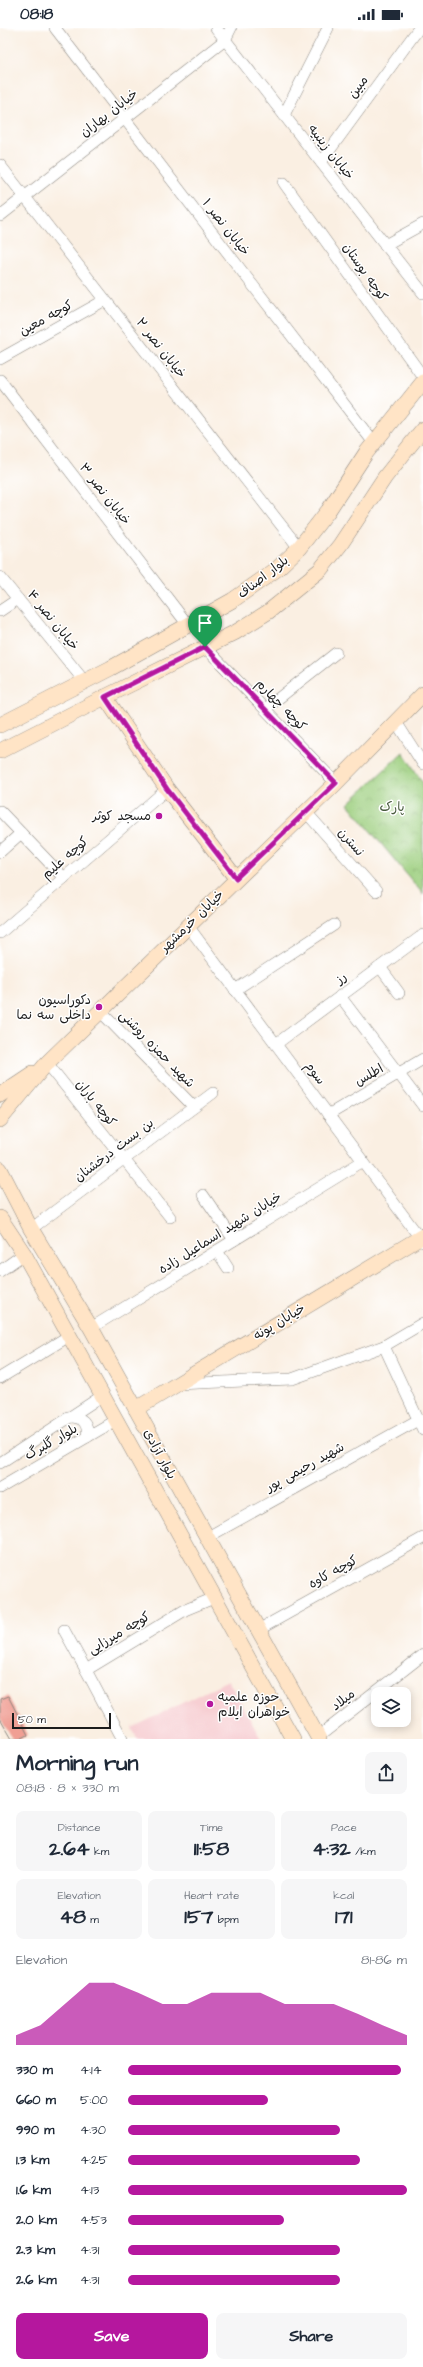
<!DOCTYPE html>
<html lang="en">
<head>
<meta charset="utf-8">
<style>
  body { margin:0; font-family:"Architects Daughter","Playpen Sans Arabic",sans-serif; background:#f6f6f7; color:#1f2937; height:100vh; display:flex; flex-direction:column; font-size:15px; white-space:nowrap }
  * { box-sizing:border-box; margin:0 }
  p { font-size:13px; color:#747a83 }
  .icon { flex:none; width:22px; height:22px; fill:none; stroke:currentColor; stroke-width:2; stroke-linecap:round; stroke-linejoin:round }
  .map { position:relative; height:1711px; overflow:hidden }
  .side { display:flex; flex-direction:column; background:#fff; flex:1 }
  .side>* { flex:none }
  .fabs { position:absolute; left:371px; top:1659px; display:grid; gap:8px }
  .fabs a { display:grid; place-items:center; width:40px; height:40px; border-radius:8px; background:#fff; box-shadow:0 2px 10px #0003; font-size:20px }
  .scale { position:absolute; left:12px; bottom:10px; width:99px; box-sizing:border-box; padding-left:4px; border:2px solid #1c1c1c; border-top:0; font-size:11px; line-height:14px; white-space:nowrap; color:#1c1c1c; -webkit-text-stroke:3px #fff; paint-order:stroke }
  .pin { position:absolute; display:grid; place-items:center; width:34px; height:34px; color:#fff; margin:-41px -17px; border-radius:50% 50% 50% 0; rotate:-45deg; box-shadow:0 0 4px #0007 }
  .pin .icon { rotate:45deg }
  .round { display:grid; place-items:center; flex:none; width:42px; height:42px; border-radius:8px; background:#f6f6f7 }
  .overview { display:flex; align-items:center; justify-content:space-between; height:68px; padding:0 16px }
  h1 { font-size:22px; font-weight:700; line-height:30px }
  .figures { display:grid; grid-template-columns:repeat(3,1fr); gap:6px; height:68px; padding:4px 16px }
  .figures div { display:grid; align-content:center; border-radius:8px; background:#f6f6f7; text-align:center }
  .figures b { font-size:20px; font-weight:700 }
  .figures small { font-size:11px; font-weight:400 }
  .figures p { font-size:11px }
  .chart { height:112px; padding:8px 16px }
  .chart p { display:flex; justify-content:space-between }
  .chart svg { width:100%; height:72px; margin-top:4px; fill:#b5179e; opacity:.7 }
  .primary-button { display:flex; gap:8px; margin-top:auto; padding:8px 16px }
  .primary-button a { flex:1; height:46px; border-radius:8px; background:#b5179e; color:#fff; font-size:16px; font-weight:700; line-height:46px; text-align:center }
  .primary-button a+a { background:#f6f6f7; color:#1f2937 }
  ul { padding:0 16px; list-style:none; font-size:13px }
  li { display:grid; grid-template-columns:64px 48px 1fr; align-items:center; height:30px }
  li i { height:10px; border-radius:5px; background:#b5179e }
  .status { display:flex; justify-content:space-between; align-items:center; height:28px; padding:0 20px; background:#fff; direction:ltr }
  .status svg { height:11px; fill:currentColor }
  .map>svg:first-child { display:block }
  .built { fill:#f7cfd3 }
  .park { fill:url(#park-crowns); stroke:#5c764e }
  .building { fill:#f09f94 }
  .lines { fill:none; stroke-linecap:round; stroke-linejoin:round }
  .street-casing { stroke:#8b867f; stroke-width:12 }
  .secondary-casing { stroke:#8b867f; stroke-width:16 }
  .street { stroke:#fff; stroke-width:11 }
  .secondary { stroke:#ffe4c6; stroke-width:15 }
  .route-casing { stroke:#fff; stroke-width:8 }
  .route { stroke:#b5179e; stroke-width:5 }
  .poi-dot { fill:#b5179e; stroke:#fff; stroke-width:1.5 }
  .labels { text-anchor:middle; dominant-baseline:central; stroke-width:3; stroke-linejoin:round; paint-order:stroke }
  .street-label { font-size:13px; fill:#1c1c1c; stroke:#fff }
  .park-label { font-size:13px; fill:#495b3f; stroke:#fff }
  .poi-label { font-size:13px; fill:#1c1c1c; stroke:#fff; text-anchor:end }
</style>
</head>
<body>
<div class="status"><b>08:18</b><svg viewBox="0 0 49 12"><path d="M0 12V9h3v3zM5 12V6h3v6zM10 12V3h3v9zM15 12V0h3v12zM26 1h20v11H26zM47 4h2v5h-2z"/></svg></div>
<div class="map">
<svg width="423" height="1711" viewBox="0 0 423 1711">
  <defs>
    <pattern id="park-crowns" width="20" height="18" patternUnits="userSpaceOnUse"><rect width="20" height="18" fill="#9dcf7f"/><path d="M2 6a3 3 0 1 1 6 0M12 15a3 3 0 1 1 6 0" fill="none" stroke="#87b16d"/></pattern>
  </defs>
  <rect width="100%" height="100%" fill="#fff"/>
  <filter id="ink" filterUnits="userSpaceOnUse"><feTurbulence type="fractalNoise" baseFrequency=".025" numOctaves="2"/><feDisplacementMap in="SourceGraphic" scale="8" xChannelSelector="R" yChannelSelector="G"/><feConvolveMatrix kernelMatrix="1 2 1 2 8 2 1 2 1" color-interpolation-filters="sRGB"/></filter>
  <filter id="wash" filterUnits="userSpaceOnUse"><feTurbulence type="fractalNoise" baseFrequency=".012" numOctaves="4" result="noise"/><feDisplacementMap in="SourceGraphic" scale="16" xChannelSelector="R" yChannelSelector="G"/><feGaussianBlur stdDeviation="0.9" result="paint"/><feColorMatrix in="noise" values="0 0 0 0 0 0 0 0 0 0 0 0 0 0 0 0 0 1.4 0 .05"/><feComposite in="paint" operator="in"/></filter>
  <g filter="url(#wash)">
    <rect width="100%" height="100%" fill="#faefe2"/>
    <polygon class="built" points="228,1652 261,1711 137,1711 132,1700"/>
    <polygon class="park" points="403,724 423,755 423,866 348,776"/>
    <g id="blocks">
      <polygon class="building" points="8,1668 28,1707 20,1711 12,1711 0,1690 0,1671"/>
    </g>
  </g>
  <g filter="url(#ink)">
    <use href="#blocks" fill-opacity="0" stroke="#8b867f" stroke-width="1"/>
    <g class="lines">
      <defs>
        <g id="street">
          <polyline points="55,0 374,415"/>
          <polyline points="216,0 423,265"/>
          <polyline points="284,87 328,0"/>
          <polyline points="321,134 419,0"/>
          <polyline points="0,137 299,520"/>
          <polyline points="284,155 423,349"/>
          <polyline points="0,188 225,12 231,0"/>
          <polyline points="385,217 423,196"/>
          <polyline points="0,331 105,272"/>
          <polyline points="0,352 188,597"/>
          <polyline points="0,549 85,654"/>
          <polyline points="0,583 18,571"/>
          <polyline points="205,619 336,755"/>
          <polyline points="265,681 336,625"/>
          <polyline points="396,694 423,736"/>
          <polyline points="0,783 64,850"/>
          <polyline points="305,783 376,863"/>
          <polyline points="0,824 21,805"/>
          <polyline points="188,898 423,1214"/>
          <polyline points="0,905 167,761"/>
          <polyline points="380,939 399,965"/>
          <polyline points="235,962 334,897"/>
          <polyline points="340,968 423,1078"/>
          <polyline points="100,983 194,1079"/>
          <polyline points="276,1016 423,907"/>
          <polyline points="47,1035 170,1189"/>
          <polyline points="328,1087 423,1031"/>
          <polyline points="203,1167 234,1212"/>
          <polyline points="31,1201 213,1065"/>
          <polyline points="217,1223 228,1240"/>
          <polyline points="0,1243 24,1226"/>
          <polyline points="91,1300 363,1133"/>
          <polyline points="384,1318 423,1402"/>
          <polyline points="0,1350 69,1308"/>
          <polyline points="177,1356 292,1351 384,1318 423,1295"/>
          <path d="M68,1389C82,1388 89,1395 87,1409"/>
          <polyline points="0,1435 102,1368"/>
          <polyline points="0,1460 116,1392"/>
          <polyline points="206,1510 418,1392"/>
          <polyline points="64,1602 86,1642"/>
          <polyline points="258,1602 423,1510"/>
          <polyline points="318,1709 423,1627"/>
          <polyline points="122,1710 86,1642 185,1582 214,1570"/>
        </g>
        <g id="secondary">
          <polyline points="105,669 167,761 236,850"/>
          <polyline points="0,697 111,640 233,572 277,541 299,520 328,483 366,425 423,354"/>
          <polyline points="0,723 105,669 236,604 268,584 320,542 340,517 385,449 423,401"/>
          <polyline points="0,1067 33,1045"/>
          <polyline points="0,1092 47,1035 336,755 423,666"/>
          <polyline points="0,1141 31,1201 91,1300 319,1711"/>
          <polyline points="0,1190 24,1226 293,1711"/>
          <polyline points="136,1381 423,1208"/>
        </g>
      </defs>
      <use href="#street" class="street-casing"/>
      <use href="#secondary" class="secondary-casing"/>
      <use href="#street" class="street"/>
      <use href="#secondary" class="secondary"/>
    </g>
  </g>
  <g class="lines" filter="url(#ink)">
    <defs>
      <polygon id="route" points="205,619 336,755 236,850 167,761 105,669"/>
    </defs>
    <use href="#route" class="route-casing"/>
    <use href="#route" class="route"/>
  </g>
  <g class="poi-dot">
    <circle cx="159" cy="788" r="4"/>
    <circle cx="99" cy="979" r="4"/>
    <circle cx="210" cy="1676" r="4"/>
  </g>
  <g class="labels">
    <g class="street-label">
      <text transform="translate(358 59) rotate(-54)">مبین</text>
      <text transform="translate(109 85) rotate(-38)">خیابان بهاران</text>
      <text transform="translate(331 124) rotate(52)">خیابان زینبیه</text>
      <text transform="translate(226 199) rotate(52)">خیابان نصر ۱</text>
      <text transform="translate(365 244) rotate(55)">کوچه بوستان</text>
      <text transform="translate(46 290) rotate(-29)">کوچه معین</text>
      <text transform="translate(161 320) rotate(52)">خیابان نصر ۲</text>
      <text transform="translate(105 466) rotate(52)">خیابان نصر ۳</text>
      <text transform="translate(263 549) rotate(-38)">بلوار اصناف</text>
      <text transform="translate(53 592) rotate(51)">خیابان نصر ۴</text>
      <text transform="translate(281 677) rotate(46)">کوچه چهارم</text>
      <text transform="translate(351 814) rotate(49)">نسترن</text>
      <text transform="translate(65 830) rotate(-41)">کوچه علیم</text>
      <text transform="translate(192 893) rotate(-44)">خیابان خرمشهر</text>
      <text transform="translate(341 950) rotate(-37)">رز</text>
      <text transform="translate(157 1021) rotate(46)">شهید حمزه روشنی</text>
      <text transform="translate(315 1045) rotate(53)">سوم</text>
      <text transform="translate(369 1047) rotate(-30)">اطلس</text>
      <text transform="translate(96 1075) rotate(51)">کوچه باران</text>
      <text transform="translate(114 1122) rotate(-37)">بن بست درخشنان</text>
      <text transform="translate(220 1205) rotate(-32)">خیابان شهید اسماعیل زاده</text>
      <text transform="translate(279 1294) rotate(-31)">خیابان پونه</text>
      <text transform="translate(51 1414) rotate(-30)">بلوار گلبرگ</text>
      <text transform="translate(160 1426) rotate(62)">بلوار آزادی</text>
      <text transform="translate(305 1439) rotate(-29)">شهید رحیمی پور</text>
      <text transform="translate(333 1544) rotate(-29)">کوچه کاوه</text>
      <text transform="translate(119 1605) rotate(-31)">کوچه میرزایی</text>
      <text transform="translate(343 1672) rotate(-38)">میلاد</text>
    </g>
    <g class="park-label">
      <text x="392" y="779">پارک</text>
    </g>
    <g class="poi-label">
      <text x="151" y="788">مسجد کوثر</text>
      <text x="91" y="972">دکوراسیون<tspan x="91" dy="15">داخلی سه نما</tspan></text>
      <text x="218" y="1669" text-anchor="start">حوزه علمیه<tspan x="218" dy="15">خواهران ایلام</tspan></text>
    </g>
  </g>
</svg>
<div class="fabs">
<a><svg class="icon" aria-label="layers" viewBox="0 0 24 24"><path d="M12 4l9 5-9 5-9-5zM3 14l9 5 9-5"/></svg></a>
</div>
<div class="scale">50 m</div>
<div class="pin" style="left:205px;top:619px;background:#1e9e55"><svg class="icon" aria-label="arrive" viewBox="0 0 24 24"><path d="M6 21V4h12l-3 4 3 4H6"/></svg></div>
</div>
<section class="side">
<div class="overview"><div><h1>Morning run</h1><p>08:18 · 8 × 330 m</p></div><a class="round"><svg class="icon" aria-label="share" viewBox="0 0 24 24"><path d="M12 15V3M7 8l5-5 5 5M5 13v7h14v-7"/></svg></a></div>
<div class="figures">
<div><p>Distance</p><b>2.64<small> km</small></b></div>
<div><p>Time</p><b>11:58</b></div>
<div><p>Pace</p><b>4:32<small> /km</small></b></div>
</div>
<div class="figures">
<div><p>Elevation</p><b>48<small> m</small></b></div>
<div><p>Heart rate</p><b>157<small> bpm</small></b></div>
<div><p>kcal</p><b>171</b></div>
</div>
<div class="chart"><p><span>Elevation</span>81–86 m</p>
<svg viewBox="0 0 160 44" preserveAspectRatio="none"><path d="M0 44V38L10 32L20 19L30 6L40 6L50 12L60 19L70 19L80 12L90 12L100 12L110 19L120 19L130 19L140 25L150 32L160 38V44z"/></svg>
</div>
<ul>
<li><b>330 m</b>4:14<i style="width:98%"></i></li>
<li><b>660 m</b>5:00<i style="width:50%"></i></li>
<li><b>990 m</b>4:30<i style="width:76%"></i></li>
<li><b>1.3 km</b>4:25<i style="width:83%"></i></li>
<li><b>1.6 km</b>4:13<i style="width:100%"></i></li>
<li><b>2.0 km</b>4:53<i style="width:56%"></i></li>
<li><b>2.3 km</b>4:31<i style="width:76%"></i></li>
<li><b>2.6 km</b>4:31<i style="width:76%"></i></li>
</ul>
<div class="primary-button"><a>Save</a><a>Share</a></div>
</section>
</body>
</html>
